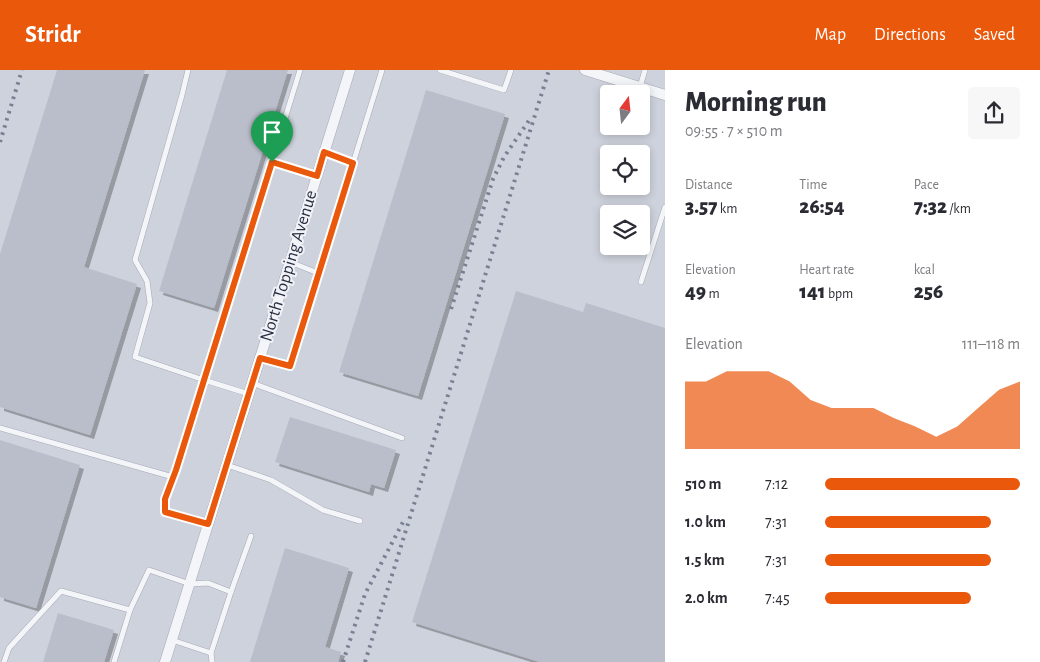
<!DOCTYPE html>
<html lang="en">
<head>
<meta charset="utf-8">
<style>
  body { margin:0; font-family:"Alegreya Sans",sans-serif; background:#f7f7f7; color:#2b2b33; height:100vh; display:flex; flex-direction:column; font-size:19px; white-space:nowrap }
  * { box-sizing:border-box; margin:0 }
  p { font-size:16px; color:#7c7c81 }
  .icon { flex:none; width:28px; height:28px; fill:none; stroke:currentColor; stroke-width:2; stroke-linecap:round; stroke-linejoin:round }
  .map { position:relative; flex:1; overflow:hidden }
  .side { display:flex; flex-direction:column; background:#fff; width:375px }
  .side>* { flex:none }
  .needle { width:32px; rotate:15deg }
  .tools { position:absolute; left:600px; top:15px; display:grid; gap:10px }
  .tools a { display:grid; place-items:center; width:50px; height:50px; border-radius:5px; background:#fff; box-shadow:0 2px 8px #0003; font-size:25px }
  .pin { position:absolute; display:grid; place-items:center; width:42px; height:42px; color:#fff; margin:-51px -21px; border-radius:50% 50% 50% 0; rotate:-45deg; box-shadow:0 0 5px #0007 }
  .pin .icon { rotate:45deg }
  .round { display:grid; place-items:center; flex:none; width:52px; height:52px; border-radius:5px; background:#f7f7f7 }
  .headline { display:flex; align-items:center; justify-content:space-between; height:85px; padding:0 20px }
  h1 { font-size:28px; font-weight:800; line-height:38px }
  .figures { display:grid; grid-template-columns:repeat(3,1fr); gap:8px; height:85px; padding:5px 20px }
  .figures div { display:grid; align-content:center }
  .figures b { font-size:21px; font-weight:800 }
  .figures small { font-size:14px; font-weight:400 }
  .figures p { font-size:14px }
  .chart { height:140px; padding:10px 20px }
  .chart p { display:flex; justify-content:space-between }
  .chart svg { width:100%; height:90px; margin-top:5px; fill:#ea580c; opacity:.7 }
  ul { padding:0 20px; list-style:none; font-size:16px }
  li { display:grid; grid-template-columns:80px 60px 1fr; align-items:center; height:38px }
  li i { height:12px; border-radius:6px; background:#ea580c }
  header { display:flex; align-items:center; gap:30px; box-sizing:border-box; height:70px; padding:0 25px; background:#ea580c; color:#fff }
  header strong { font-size:24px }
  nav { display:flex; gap:28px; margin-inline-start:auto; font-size:18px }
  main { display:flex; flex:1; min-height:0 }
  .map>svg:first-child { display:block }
  .built { fill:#ced2dc; fill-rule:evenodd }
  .building { fill:#babeca; filter:url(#shadow) }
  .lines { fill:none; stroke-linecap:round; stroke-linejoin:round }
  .lane-casing { stroke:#a5a9b5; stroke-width:6 }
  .street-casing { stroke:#a5a9b5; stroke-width:11 }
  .lane { stroke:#f3f5f8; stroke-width:5 }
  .street { stroke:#f3f5f8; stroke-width:10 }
  .rail { stroke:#798094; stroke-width:4; stroke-dasharray:2.5 5; stroke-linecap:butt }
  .route-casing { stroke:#fff; stroke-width:10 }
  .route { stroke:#ea580c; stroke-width:6 }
  .labels { text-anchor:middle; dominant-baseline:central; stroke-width:4; stroke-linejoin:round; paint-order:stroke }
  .street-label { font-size:18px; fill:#282f43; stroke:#f0f2f7 }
</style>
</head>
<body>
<header>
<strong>Stridr</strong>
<nav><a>Map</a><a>Directions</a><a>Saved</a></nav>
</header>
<main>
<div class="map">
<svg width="665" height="592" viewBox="0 0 665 592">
  <defs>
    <filter id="shadow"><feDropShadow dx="4" dy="4" stdDeviation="0" flood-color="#0004"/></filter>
  </defs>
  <rect width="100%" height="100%" fill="#e0e3ea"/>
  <path class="built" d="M0,0H665V592H0ZM609,24H641V56H609ZM609,84H641V116H609ZM609,144H641V176H609Z"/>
  <g class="building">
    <polygon points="57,0 145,0 84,197 137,214 90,365 0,337 0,184"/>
    <polygon points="227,0 288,0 214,238 159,221"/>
    <polygon points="426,20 505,44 418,326 339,302"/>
    <polygon points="516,221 583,242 586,233 665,258 665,592 540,592 412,552"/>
    <polygon points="290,347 396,380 384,418 371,414 369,422 275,392"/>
    <polygon points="0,370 80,395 36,538 0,527"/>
    <polygon points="285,478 349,498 325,577 341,582 338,592 250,592"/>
    <polygon points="58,543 114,560 104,592 43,592"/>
  </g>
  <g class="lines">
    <defs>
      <g id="lane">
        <polyline points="188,0 182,25 135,190 147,211 150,233 135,287 204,310 165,429 165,442 208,454"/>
        <polyline points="440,0 504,20 511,0"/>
        <polyline points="640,17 645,0"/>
        <polyline points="325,82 353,93"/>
        <polyline points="272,92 317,106"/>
        <polyline points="290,192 318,203"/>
        <polyline points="641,212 665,137"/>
        <polyline points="260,288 290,296 382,0"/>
        <polyline points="252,313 402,368"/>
        <polyline points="249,324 204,310 300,0"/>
        <polyline points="0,358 173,407"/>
        <polyline points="227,395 271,410 323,440 360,451"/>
        <polyline points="231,522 251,466"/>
        <polyline points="211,583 212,592"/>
        <polyline points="4,592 9,578 61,521 130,540"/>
        <polyline points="114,592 130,540 149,500 190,514 208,513 231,522 211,583 172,570"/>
      </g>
      <g id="street">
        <polyline points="585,0 665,25"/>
        <polyline points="165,592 350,0"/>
      </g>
    </defs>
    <use href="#lane" class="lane-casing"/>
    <use href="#street" class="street-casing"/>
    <use href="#lane" class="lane"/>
    <use href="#street" class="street"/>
    <g class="rail">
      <polyline points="0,72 22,0"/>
      <polyline points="451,239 493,109 504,87 530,49"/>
      <polyline points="343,592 365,524 403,452"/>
      <polyline points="365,592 549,0"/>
    </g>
  </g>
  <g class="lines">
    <defs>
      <polygon id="route" points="324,82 353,93 290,296 260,288 208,454 165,442 165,429 176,400 272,92 317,106"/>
    </defs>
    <use href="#route" class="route-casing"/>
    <use href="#route" class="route"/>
  </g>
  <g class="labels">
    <g class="street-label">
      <text transform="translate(289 196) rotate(-73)">North Topping Avenue</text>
    </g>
  </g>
</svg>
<div class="tools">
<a><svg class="needle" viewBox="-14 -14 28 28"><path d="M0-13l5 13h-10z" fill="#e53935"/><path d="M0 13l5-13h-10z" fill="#7c7c81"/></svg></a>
<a><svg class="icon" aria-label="locate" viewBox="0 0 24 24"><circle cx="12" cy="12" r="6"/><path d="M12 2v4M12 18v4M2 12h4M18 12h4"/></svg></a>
<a><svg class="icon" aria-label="layers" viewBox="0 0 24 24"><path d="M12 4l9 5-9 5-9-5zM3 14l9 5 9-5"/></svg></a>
</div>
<div class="pin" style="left:272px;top:92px;background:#1e9e55"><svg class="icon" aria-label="arrive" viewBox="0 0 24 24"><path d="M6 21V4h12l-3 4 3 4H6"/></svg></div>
</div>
<section class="side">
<div class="headline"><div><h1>Morning run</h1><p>09:55 · 7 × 510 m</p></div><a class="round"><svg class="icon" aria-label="share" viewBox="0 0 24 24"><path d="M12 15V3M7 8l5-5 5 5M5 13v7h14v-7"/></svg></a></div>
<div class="figures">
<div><p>Distance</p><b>3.57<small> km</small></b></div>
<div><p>Time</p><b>26:54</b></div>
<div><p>Pace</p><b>7:32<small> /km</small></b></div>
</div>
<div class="figures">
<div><p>Elevation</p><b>49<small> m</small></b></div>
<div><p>Heart rate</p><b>141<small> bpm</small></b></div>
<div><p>kcal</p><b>256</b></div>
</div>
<div class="chart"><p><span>Elevation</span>111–118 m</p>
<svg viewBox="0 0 160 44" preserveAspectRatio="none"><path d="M0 44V11L10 11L20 6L30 6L40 6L50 11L60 20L70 24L80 24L90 24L100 29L110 33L120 38L130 33L140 24L150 15L160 11V44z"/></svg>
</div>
<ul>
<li><b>510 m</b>7:12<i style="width:100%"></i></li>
<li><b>1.0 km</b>7:31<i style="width:85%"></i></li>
<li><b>1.5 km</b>7:31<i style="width:85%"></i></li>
<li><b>2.0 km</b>7:45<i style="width:75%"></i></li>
</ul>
</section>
</main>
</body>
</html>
